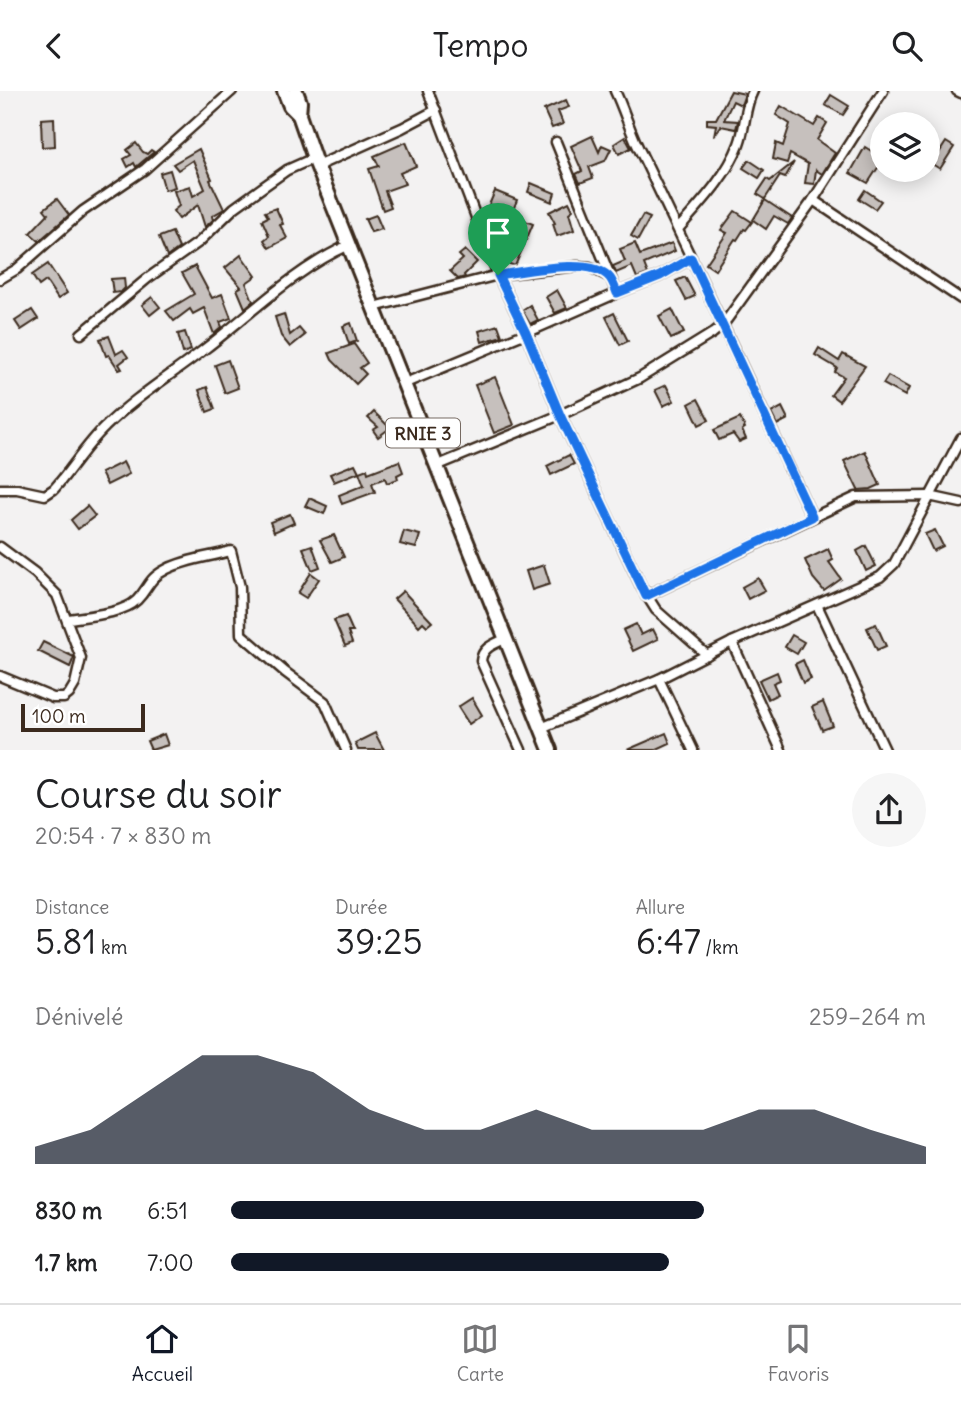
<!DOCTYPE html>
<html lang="fr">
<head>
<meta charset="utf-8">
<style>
  body { margin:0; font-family:Delius,sans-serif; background:#f6f6f6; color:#202124; height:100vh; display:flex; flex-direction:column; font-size:26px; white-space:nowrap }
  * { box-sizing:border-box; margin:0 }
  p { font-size:23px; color:#757577 }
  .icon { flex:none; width:38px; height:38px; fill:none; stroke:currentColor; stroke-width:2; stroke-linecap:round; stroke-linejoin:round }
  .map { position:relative; height:659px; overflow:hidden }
  .sheet { display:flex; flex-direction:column; background:#fff; flex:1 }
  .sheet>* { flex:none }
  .buttons { position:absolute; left:870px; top:21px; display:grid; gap:14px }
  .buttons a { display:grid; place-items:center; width:70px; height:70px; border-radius:50%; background:#fff; box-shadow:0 4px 18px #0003; font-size:35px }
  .scale { position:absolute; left:21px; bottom:18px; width:124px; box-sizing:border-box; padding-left:7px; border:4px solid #3b2a1e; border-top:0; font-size:19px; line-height:24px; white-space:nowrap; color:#3b2a1e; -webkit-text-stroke:5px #fff; paint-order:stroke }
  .pin { position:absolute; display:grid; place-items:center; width:60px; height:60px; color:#fff; margin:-72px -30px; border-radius:50% 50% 50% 0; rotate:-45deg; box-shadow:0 0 7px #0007 }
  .pin .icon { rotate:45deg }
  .round { display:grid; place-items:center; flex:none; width:74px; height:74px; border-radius:37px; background:#f6f6f6 }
  .summary { display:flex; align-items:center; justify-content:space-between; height:119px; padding:0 35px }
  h1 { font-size:38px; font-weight:600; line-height:52px }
  .metrics { display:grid; grid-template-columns:repeat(3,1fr); gap:10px; height:119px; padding:7px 35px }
  .metrics div { display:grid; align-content:center }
  .metrics b { font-size:35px; font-weight:600 }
  .metrics small { font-size:19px; font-weight:400 }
  .metrics p { font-size:19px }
  .chart { height:196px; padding:14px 35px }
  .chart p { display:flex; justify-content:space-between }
  .chart svg { width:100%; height:126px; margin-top:7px; fill:#111827; opacity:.7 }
  ul { padding:0 35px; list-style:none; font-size:23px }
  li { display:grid; grid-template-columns:112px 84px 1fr; align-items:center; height:52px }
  li i { height:18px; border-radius:9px; background:#111827 }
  header { display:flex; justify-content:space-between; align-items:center; height:91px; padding:0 35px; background:#fff; font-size:32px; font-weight:600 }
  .tab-bar { display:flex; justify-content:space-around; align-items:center; height:98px; border-top:2px solid #e0e0e0; background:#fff; font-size:19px; color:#757577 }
  .tab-bar a { display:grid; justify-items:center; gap:4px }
  .tab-bar .active { color:#111827 }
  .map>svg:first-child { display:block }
  .building { fill:#c6c0bd; stroke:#3b2a1e; stroke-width:2 }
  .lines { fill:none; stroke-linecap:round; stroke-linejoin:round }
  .minor-casing { stroke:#3b2a1e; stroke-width:13 }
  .trunk-casing { stroke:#3b2a1e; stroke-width:18 }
  .minor { stroke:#fff; stroke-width:8 }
  .trunk { stroke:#fff; stroke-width:12 }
  .route-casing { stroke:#fff; stroke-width:14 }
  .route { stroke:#1a73e8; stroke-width:9 }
  .labels { text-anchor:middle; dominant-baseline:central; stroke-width:5; stroke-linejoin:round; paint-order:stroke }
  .shield { fill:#fff; stroke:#766a62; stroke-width:2 }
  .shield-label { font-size:18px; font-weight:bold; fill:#3b2a1e }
</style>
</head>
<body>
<header><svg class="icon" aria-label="back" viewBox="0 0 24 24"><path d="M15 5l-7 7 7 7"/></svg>Tempo<svg class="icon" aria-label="search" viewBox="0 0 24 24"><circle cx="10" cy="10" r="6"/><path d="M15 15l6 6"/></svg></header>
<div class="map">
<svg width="961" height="659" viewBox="0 0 961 659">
  <rect width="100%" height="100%" fill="#f3f2f2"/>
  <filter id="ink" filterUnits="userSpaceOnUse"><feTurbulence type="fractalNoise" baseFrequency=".0143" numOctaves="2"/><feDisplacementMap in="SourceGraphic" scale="14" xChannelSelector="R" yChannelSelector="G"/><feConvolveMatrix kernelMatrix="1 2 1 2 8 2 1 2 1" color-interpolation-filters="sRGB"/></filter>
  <g filter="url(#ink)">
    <g class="building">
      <polygon points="731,0 745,3 741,14 733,10 724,29 738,30 736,38 721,35 714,45 716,34 707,33 707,28 716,28"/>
      <polygon points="831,4 849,15 843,24 825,14"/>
      <polygon points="566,9 569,16 558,20 563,33 552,37 544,19"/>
      <polygon points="781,15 814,35 819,27 827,32 817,49 835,62 822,83 816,79 814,93 805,92 808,73 790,63 787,72 773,68 776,52 783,55 790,33 776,24"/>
      <polygon points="54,27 55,55 42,56 41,28"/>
      <polygon points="592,45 599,61 602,54 611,58 605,70 589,76 593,87 580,92 576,83 582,80 571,55"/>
      <polygon points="625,46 631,57 619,63 614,53"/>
      <polygon points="406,51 416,75 400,82 405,93 385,100 391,116 383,119 369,78 379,75 374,65"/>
      <polygon points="946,51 954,56 940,78 932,73"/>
      <polygon points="136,52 143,61 147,63 151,59 154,61 136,76 134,72 128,76 124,68 131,64 127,59"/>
      <polygon points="865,56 881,66 879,70 881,72 868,92 850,82"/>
      <polygon points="199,58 212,88 210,89 224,118 212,125 213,129 205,136 198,114 179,128 173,120 179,115 174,100 190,95 193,105 205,98 193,69 178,79 173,73"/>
      <polygon points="749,69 764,79 759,87 743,77"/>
      <polygon points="794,71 785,87 780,85 765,108 757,103 767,88 770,90"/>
      <polygon points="170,79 175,96 165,99 160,82"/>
      <polygon points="531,92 555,102 552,111 528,101"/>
      <polygon points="865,99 881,110 875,118 859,108"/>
      <polygon points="495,100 517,109 511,124 533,133 515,175 499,169 498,165 504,151 491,146 502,119 489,114"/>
      <polygon points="57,108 69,124 39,150 30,142 48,123 44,118"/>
      <polygon points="765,109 792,127 788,133 774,125 766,138 753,129"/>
      <polygon points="569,111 573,119 569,122 574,139 557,145 553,133 555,132 549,121"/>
      <polygon points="276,117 283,133 280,134 287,147 269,157 264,149 269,145 262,129 268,126 265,121"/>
      <polygon points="735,120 752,131 746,139 744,138 737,149 735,148 715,179 706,173 727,142 721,139"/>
      <polygon points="376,124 382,138 371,141 365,128"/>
      <polygon points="643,124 650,127 638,149 631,145"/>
      <polygon points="172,141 179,157 167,166 159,146"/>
      <polygon points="635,152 640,164 672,152 675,160 644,173 648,183 637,187 632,175 616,182 613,175 625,170 620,158"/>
      <polygon points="465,159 477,171 464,184 465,186 458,188 450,180 463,168 459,164"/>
      <polygon points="241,164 256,185 246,192 253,210 245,217 237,198 241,196 225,177"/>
      <polygon points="48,173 67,202 58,208 46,190 39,195 32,184"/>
      <polygon points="195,175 212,207 222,203 231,227 220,231 222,236 214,243 204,217 193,223 190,218 174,230 166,220 194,203 182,182"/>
      <polygon points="685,186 695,205 686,209 676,190"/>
      <polygon points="124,187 125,197 121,201 113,202 111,188"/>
      <polygon points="557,199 567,217 555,222 546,206"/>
      <polygon points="152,206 160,216 150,224 142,214"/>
      <polygon points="530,214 538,229 530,233 522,219"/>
      <polygon points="672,218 684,242 671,248 659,225"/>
      <polygon points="32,219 38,228 21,239 15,230"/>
      <polygon points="614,222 628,250 620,254 606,226"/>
      <polygon points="284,223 290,244 299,237 305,244 290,256 281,245 275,226"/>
      <polygon points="351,232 357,250 349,253 343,235"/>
      <polygon points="498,234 502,245 482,251 479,240"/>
      <polygon points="185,241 191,259 183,262 178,243"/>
      <polygon points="109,245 116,263 123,259 128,266 119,273 122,278 119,279 109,264 106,265 100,248"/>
      <polygon points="354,253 367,272 360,277 366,283 356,293 332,269 329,262"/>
      <polygon points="819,257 839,270 843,263 865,275 839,310 831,304 844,286 835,281 837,277 815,264"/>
      <polygon points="228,269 238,297 225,302 215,274"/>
      <polygon points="888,285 909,297 905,305 883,293"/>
      <polygon points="495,286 514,334 494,342 475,294"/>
      <polygon points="666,294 674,310 663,315 655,299"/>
      <polygon points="207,296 215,318 207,321 199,299"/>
      <polygon points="698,308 709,329 699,334 689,313"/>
      <polygon points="782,316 788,328 777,334 771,322"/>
      <polygon points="374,321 390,337 378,346 373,339 378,336 368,327"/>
      <polygon points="740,327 745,337 742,339 746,348 739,351 733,343 719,349 714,339"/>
      <polygon points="865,360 880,394 871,398 858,399 844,370"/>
      <polygon points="569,364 574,373 551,384 547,375"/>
      <polygon points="399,370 403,381 397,384 398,388 387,392 385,387 372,392 375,401 342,413 339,404 364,394 359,381 367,378 368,382"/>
      <polygon points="123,371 129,383 107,394 101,382"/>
      <polygon points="355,373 359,381 334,391 330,383"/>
      <polygon points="309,407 327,415 324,423 305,415"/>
      <polygon points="87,415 95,425 78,438 71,429"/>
      <polygon points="290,423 294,432 274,441 270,431"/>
      <polygon points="935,439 943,455 933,460 925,443"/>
      <polygon points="404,440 420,444 416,457 400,453"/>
      <polygon points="334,444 344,466 332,471 320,449"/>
      <polygon points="312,454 320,476 312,479 303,457"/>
      <polygon points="866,455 876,475 866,480 857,460"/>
      <polygon points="828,458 833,469 829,471 841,488 824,500 813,487 805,469"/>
      <polygon points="544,474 550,493 532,499 526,480"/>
      <polygon points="311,482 319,488 306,507 298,502"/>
      <polygon points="758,487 765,499 748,508 742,496"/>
      <polygon points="403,500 432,531 427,535 423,531 419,535 394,508"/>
      <polygon points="346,525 353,541 348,541 352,552 345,555 334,529"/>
      <polygon points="636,533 641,544 653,538 658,548 633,560 623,539"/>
      <polygon points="876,533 886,555 877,559 867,537"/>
      <polygon points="792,544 804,551 797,563 785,556"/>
      <polygon points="43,551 74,566 70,576 38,560"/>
      <polygon points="803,569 811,588 803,592 795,573"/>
      <polygon points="777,581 780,589 773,592 778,603 768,608 759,589"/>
      <polygon points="472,607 482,624 469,633 458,616"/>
      <polygon points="823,611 833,635 822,639 812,616"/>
      <polygon points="375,642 384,659 358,659 355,652"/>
      <polygon points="666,642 670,652 655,659 627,659"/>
      <polygon points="164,643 168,654 151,659 147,650"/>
    </g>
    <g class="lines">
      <defs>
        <g id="minor">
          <polyline points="428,0 498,184 526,242 560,324 642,497 656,519 707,564"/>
          <path d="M615,0C625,21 631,44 642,64C700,184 756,305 812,426"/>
          <polyline points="957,0 961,2"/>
          <polyline points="556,51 617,202 660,185 691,167"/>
          <polyline points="317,75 402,37 436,19"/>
          <polyline points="813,109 961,208"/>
          <path d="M678,138C701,112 727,85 739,53C746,35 744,17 753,0"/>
          <polyline points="0,188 17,178 83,120 145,78 232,0"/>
          <polyline points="374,216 498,184 577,175 590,176 610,186"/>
          <polyline points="81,243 148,187 199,151 234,117 263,96 287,79 314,67"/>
          <polyline points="403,293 526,242 617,202"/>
          <polyline points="436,375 560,324 640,287 713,242 723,234 813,109 883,0"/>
          <path d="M0,398H17L45,404L54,398C72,378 86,354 105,336C135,306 173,283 206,257C253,221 295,178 349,154"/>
          <polyline points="0,456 35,482 57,504 81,567 75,593 69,603 64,607 53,607 0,585"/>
          <polyline points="646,505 856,406 929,405 961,412"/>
          <polyline points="817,514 885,659"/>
          <path d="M68,528C87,525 123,523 137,509C150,496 147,488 167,478C187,468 210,466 231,460L240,496L241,543L285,581L325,611L346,659"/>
          <path d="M507,547C495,553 482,556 481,570L521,659"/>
          <polyline points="732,551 781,659"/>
          <polyline points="659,588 693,659"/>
          <polyline points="541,637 659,588 732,551 880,486 894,473 961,347"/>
        </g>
        <g id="trunk">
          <polyline points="284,0 290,15 299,24"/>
          <polyline points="296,0 300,11 299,24 314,67 550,659"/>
        </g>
      </defs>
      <use href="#minor" class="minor-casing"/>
      <use href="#trunk" class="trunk-casing"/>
      <use href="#minor" class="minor"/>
      <use href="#trunk" class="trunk"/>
    </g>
  </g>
  <g class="lines" filter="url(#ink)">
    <defs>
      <path id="route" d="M691,167L812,426L646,505L560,324L526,242L498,184C523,181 593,165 610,187C613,191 615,197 617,202L660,185Z"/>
    </defs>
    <use href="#route" class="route-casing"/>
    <use href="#route" class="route"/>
  </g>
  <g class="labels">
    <rect class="shield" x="386" y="327.5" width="74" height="29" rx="5"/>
    <g class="shield-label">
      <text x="423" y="342">RNIE 3</text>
    </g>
  </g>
</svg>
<div class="buttons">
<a><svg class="icon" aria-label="layers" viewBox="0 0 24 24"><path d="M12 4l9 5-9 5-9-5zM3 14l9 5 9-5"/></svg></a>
</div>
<div class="scale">100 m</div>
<div class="pin" style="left:498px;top:184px;background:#1e9e55"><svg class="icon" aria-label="arrive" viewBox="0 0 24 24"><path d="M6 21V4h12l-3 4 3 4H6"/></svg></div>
</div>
<section class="sheet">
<div class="summary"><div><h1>Course du soir</h1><p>20:54 · 7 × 830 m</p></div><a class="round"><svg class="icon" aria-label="share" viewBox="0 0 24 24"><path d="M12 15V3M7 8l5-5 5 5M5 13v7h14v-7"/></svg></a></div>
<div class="metrics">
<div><p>Distance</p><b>5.81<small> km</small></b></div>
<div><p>Durée</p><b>39:25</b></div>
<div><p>Allure</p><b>6:47<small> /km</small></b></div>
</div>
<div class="chart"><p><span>Dénivelé</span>259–264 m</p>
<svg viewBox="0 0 160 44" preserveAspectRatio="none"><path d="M0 44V38L10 32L20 19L30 6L40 6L50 12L60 25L70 32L80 32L90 25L100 32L110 32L120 32L130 25L140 25L150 32L160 38V44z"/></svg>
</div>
<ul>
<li><b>830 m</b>6:51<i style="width:68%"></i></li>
<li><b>1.7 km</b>7:00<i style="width:63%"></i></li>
</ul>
</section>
<nav class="tab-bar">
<a class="active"><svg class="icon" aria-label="home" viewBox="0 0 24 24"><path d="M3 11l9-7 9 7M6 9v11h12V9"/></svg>Accueil</a>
<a><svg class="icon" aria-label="map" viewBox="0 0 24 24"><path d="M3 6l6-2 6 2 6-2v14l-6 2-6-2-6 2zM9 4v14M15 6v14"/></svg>Carte</a>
<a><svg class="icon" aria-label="saved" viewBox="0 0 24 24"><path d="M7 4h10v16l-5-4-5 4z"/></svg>Favoris</a>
</nav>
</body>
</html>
